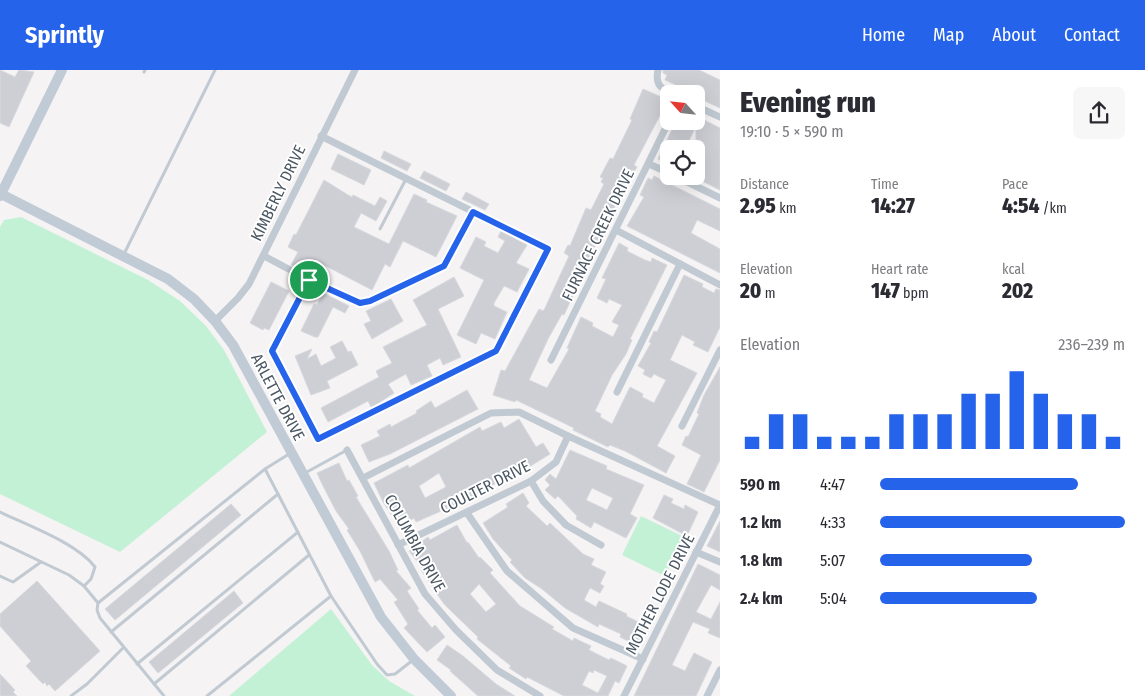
<!DOCTYPE html>
<html lang="en">
<head>
<meta charset="utf-8">
<style>
  body { margin:0; font-family:"Fira Sans Condensed",sans-serif; background:#f7f7f7; color:#2b2b33; height:100vh; display:flex; flex-direction:column; font-size:19px; white-space:nowrap }
  * { box-sizing:border-box; margin:0 }
  p { font-size:16px; color:#7c7c81 }
  .icon { flex:none; width:28px; height:28px; fill:none; stroke:currentColor; stroke-width:2; stroke-linecap:round; stroke-linejoin:round }
  .map { position:relative; flex:1; overflow:hidden }
  .sheet { display:flex; flex-direction:column; background:#fff; width:425px }
  .sheet>* { flex:none }
  .needle { width:32px; rotate:297deg }
  .controls { position:absolute; left:660px; top:15px; display:grid; gap:10px }
  .controls a { display:grid; place-items:center; width:45px; height:45px; border-radius:8px; background:#fff; box-shadow:0 5px 20px #0002; font-size:25px }
  .pin { position:absolute; display:grid; place-items:center; width:42px; height:42px; color:#fff; margin:-21px; border:2px solid #fff; border-radius:50%; box-shadow:0 1px 5px #0007 }
  .round { display:grid; place-items:center; flex:none; width:52px; height:52px; border-radius:8px; background:#f7f7f7 }
  .headline { display:flex; align-items:center; justify-content:space-between; height:85px; padding:0 20px }
  h1 { font-size:28px; font-weight:800; line-height:38px }
  .metrics { display:grid; grid-template-columns:repeat(3,1fr); gap:8px; height:85px; padding:5px 20px }
  .metrics div { display:grid; align-content:center }
  .metrics b { font-size:21px; font-weight:800 }
  .metrics small { font-size:14px; font-weight:400 }
  .metrics p { font-size:14px }
  .chart { height:140px; padding:10px 20px }
  .chart p { display:flex; justify-content:space-between }
  .chart svg { width:100%; height:90px; margin-top:5px; stroke:#2563eb; stroke-width:6 }
  ul { padding:0 20px; list-style:none; font-size:16px }
  li { display:grid; grid-template-columns:80px 60px 1fr; align-items:center; height:38px }
  li i { height:12px; border-radius:6px; background:#2563eb }
  header { display:flex; align-items:center; gap:30px; box-sizing:border-box; height:70px; padding:0 25px; background:#2563eb; color:#fff }
  header strong { font-size:24px }
  nav { display:flex; gap:28px; margin-inline-start:auto; font-size:18px }
  main { display:flex; flex:1; min-height:0 }
  .map>svg:first-child { display:block }
  .green { fill:#c3f1d5 }
  .building { fill:#cdcfd5; stroke:#d7d9de; fill-rule:evenodd }
  .lines { fill:none; stroke-linecap:round; stroke-linejoin:round }
  .lane { stroke:#c1cad2; stroke-width:3 }
  .street { stroke:#c1cad2; stroke-width:7 }
  .secondary { stroke:#c1cbd6; stroke-width:10 }
  .route-casing { stroke:#fff; stroke-width:10 }
  .route { stroke:#2563eb; stroke-width:6 }
  .labels { text-anchor:middle; dominant-baseline:central; stroke-width:4; stroke-linejoin:round; paint-order:stroke }
  .street-label { font-size:16px; fill:#4a5661; stroke:#fff }
</style>
</head>
<body>
<header>
<strong>Sprintly</strong>
<nav><a>Home</a><a>Map</a><a>About</a><a>Contact</a></nav>
</header>
<main>
<div class="map">
<svg width="720" height="626" viewBox="0 0 720 626">
  <rect width="100%" height="100%" fill="#f5f3f3"/>
  <g class="green">
    <polygon points="21,147 148,210 180,231 206,256 224,280 267,362 120,482 0,424 0,157 4,150"/>
    <polygon points="641,446 684,467 665,506 622,485"/>
    <polygon points="331,539 372,595 389,611 415,626 229,626"/>
  </g>
  <g class="building">
    <polygon points="0,0 15,7 19,0 34,2 9,57 0,53"/>
    <polygon points="663,0 699,0 720,10 720,38 696,27 696,24 665,10 667,5 663,3"/>
    <polygon points="643,19 668,30 634,95 637,97 621,124 575,216 577,217 564,245 562,244 548,269 529,310 547,318 569,279 567,278 581,247 593,253 592,256 613,267 619,255 612,252 622,235 609,229 607,233 597,228 606,209 602,208 619,173 628,178 627,181 645,190 651,192 652,188 667,195 630,269 632,270 626,284 612,305 595,341 601,344 600,347 612,354 630,317 643,324 642,327 654,333 666,310 654,304 651,308 643,304 645,300 638,296 651,273 649,272 654,261 657,262 684,205 703,214 702,217 714,223 716,219 720,220 720,257 708,282 693,275 695,272 682,265 670,290 697,303 657,376 675,386 666,403 625,381 610,375 608,377 573,360 574,358 516,330 515,332 493,325 501,300 505,301 539,239 543,241 545,238 569,186 564,183 568,175 570,176 586,138 591,140 604,114 601,112 603,108 600,107 610,88 613,89 632,50 630,49"/>
    <polygon points="696,46 720,58 720,120 696,108 696,56 685,79 669,79 669,94 658,89 676,51 696,51"/>
    <polygon points="384,81 411,94 407,101 381,88"/>
    <polygon points="338,84 371,100 364,115 331,99"/>
    <polygon points="424,101 450,114 446,121 420,108"/>
    <polygon points="654,106 720,139 720,161 697,150 691,163 720,179 720,203 627,156 644,127 640,125 648,108 652,110"/>
    <polygon points="324,110 348,125 352,127 353,125 375,136 380,127 387,131 376,151 361,143 354,157 389,174 414,124 427,130 426,132 457,146 436,187 403,171 390,197 385,194 372,220 324,195 318,208 291,195 298,182 288,177 294,164 296,165"/>
    <polygon points="466,122 489,134 485,140 462,129"/>
    <polygon points="501,161 527,175 516,193 529,199 517,222 504,216 494,233 494,236 507,242 495,269 481,263 476,274 457,265 484,210 460,198 476,167 486,172 484,176 498,183 505,171 498,167"/>
    <polygon points="454,207 464,226 438,239 461,287 443,295 440,288 427,295 432,306 411,315 406,304 388,314 394,323 377,334 371,337 368,331 328,352 321,338 379,307 376,301 392,293 383,277 427,255 413,230"/>
    <polygon points="271,212 289,221 269,260 264,258 263,260 250,253"/>
    <polygon points="323,223 349,236 345,243 333,237 318,267 315,267 301,261 314,234 317,235"/>
    <polygon points="391,229 403,251 372,269 364,254 371,251 366,241"/>
    <polygon points="342,271 348,282 351,281 358,295 327,311 330,318 311,325 295,286 312,279 307,289 316,284 321,296 336,288 330,277"/>
    <polygon points="720,297 720,390 704,422 687,414 701,385 682,375 686,366 688,367 699,344 697,343 704,325"/>
    <polygon points="467,320 478,339 390,384 369,392 361,375 380,366 377,361 390,354 391,357 417,343 416,341 431,331 435,338"/>
    <path d="M519,349L536,377L543,373L550,384L529,397L528,395L510,405L471,428L416,452L414,448L400,458L383,432L374,413L408,395L409,398L480,357L482,361L501,352L504,358ZM439,403L446,417L425,428L419,416Z"/>
    <path d="M570,380L607,396L606,399L644,415L630,444L637,448L626,468L594,452L591,458L576,449L577,446L558,426L555,429L545,420L550,415L545,410L550,404L556,409ZM592,418L613,428L607,440L586,430Z"/>
    <polygon points="339,393 347,411 349,410 358,426 356,427 389,481 398,500 396,501 411,518 407,521 419,539 417,540 432,558 435,555 445,567 427,582 404,558 408,554 394,532 398,530 380,509 375,512 360,481 347,460 349,459 336,441 323,416 317,403"/>
    <polygon points="523,423 529,433 526,436 547,456 550,453 583,484 594,489 591,495 606,502 600,514 604,516 600,523 590,518 584,530 596,537 599,531 627,544 626,546 647,556 638,576 620,567 621,564 599,554 598,557 565,538 542,519 525,508 510,492 512,490 493,469 483,453 508,437 506,434"/>
    <polygon points="664,425 673,429 671,433 684,439 685,435 698,442 687,466 653,448"/>
    <polygon points="231,434 241,445 115,550 105,539"/>
    <polygon points="720,451 720,482 707,476"/>
    <path d="M457,455L467,473L468,472L479,488L480,487L493,500L490,503L520,536L554,557L552,559L573,571L574,568L591,576L589,580L609,590L611,588L627,596L619,613L615,611L608,626H564L527,607L526,609L509,598L511,596L477,569L478,567L444,534L421,500L423,499L409,481L428,467L430,470ZM479,514L496,534L486,542L470,524ZM594,600L607,606L598,623L582,615L589,601L593,603Z"/>
    <polygon points="698,494 720,505 720,520 711,515 696,542 711,549 720,532 720,568 708,563 710,559 693,552 672,595 685,601 694,583 712,592 696,626 634,626"/>
    <polygon points="37,511 100,581 55,621 49,614 47,616 45,612 43,614 26,596 31,591 0,556 0,544"/>
    <polygon points="234,521 243,533 158,603 149,592"/>
    <polygon points="447,575 463,586 496,614 515,626 478,626 450,601 451,600 437,590"/>
    <polygon points="0,604 15,620 13,622 17,626 0,626"/>
  </g>
  <g class="lines">
    <g class="lane">
      <polyline points="144,2 145,0"/>
      <polyline points="380,159 406,109"/>
      <polyline points="123,186 215,0"/>
      <polyline points="289,384 265,399 331,526"/>
      <polyline points="305,403 347,380"/>
      <path d="M0,442C27,455 77,473 95,497L91,509L84,516L98,533L265,399"/>
      <polyline points="0,472 69,505 84,516"/>
      <polyline points="0,506 13,512 41,492"/>
      <polyline points="98,533 97,540 100,548 164,626"/>
      <polyline points="111,562 278,424"/>
      <polyline points="137,594 298,462"/>
      <polyline points="154,614 309,485"/>
      <polyline points="71,626 87,614 123,578"/>
      <polyline points="207,626 331,526 377,594 387,605 395,604 413,590"/>
    </g>
    <g class="street">
      <path d="M658,0C655,14 660,18 672,24"/>
      <polyline points="696,36 720,47"/>
      <polyline points="649,94 669,103"/>
      <polyline points="675,106 720,128"/>
      <polyline points="616,160 720,215"/>
      <polyline points="264,186 309,210 272,281 318,369 496,281 548,179 321,66"/>
      <polyline points="309,210 361,233 370,231 444,196 473,142"/>
      <polyline points="215,251 238,228 249,214 355,0"/>
      <polyline points="551,290 669,51"/>
      <polyline points="617,322 680,194"/>
      <polyline points="682,356 720,280"/>
      <polyline points="347,380 425,524 456,560 497,600 540,626"/>
      <polyline points="363,408 491,343 519,342 568,366 720,435 624,626"/>
      <polyline points="531,411 543,431 566,455 601,475"/>
      <polyline points="467,443 507,501 573,558 643,589"/>
      <polyline points="398,475 531,411 556,392 568,366"/>
      <polyline points="696,482 720,492"/>
      <polyline points="707,626 720,600"/>
    </g>
    <g class="secondary">
      <polyline points="1,124 168,209 194,229 215,251 233,275 381,547 414,589 451,626"/>
      <polyline points="0,126 62,0"/>
    </g>
  </g>
  <g class="lines">
    <defs>
      <polygon id="route" points="473,142 548,179 496,281 318,369 272,281 309,210 360,233 370,231 444,196"/>
    </defs>
    <use href="#route" class="route-casing"/>
    <use href="#route" class="route"/>
  </g>
  <g class="labels">
    <g class="street-label">
      <text transform="translate(278 123) rotate(-64)">KIMBERLY DRIVE</text>
      <text transform="translate(598 165) rotate(-64)">FURNACE CREEK DRIVE</text>
      <text transform="translate(278 327) rotate(62)">ARLETTE DRIVE</text>
      <text transform="translate(485 417) rotate(-27)">COULTER DRIVE</text>
      <text transform="translate(415 473) rotate(61)">COLUMBIA DRIVE</text>
      <text transform="translate(660 524) rotate(-63)">MOTHER LODE DRIVE</text>
    </g>
  </g>
</svg>
<div class="controls">
<a><svg class="needle" viewBox="-14 -14 28 28"><path d="M0-13l5 13h-10z" fill="#e53935"/><path d="M0 13l5-13h-10z" fill="#7c7c81"/></svg></a>
<a><svg class="icon" aria-label="locate" viewBox="0 0 24 24"><circle cx="12" cy="12" r="6"/><path d="M12 2v4M12 18v4M2 12h4M18 12h4"/></svg></a>
</div>
<div class="pin" style="left:309px;top:210px;background:#1e9e55"><svg class="icon" aria-label="arrive" viewBox="0 0 24 24"><path d="M6 21V4h12l-3 4 3 4H6"/></svg></div>
</div>
<section class="sheet">
<div class="headline"><div><h1>Evening run</h1><p>19:10 · 5 × 590 m</p></div><a class="round"><svg class="icon" aria-label="share" viewBox="0 0 24 24"><path d="M12 15V3M7 8l5-5 5 5M5 13v7h14v-7"/></svg></a></div>
<div class="metrics">
<div><p>Distance</p><b>2.95<small> km</small></b></div>
<div><p>Time</p><b>14:27</b></div>
<div><p>Pace</p><b>4:54<small> /km</small></b></div>
</div>
<div class="metrics">
<div><p>Elevation</p><b>20<small> m</small></b></div>
<div><p>Heart rate</p><b>147<small> bpm</small></b></div>
<div><p>kcal</p><b>202</b></div>
</div>
<div class="chart"><p><span>Elevation</span>236–239 m</p>
<svg viewBox="0 0 160 44" preserveAspectRatio="none"><path d="M5 44V38M15 44V27M25 44V27M35 44V38M45 44V38M55 44V38M65 44V27M75 44V27M85 44V27M95 44V17M105 44V17M115 44V6M125 44V17M135 44V27M145 44V27M155 44V38"/></svg>
</div>
<ul>
<li><b>590 m</b>4:47<i style="width:81%"></i></li>
<li><b>1.2 km</b>4:33<i style="width:100%"></i></li>
<li><b>1.8 km</b>5:07<i style="width:62%"></i></li>
<li><b>2.4 km</b>5:04<i style="width:64%"></i></li>
</ul>
</section>
</main>
</body>
</html>
